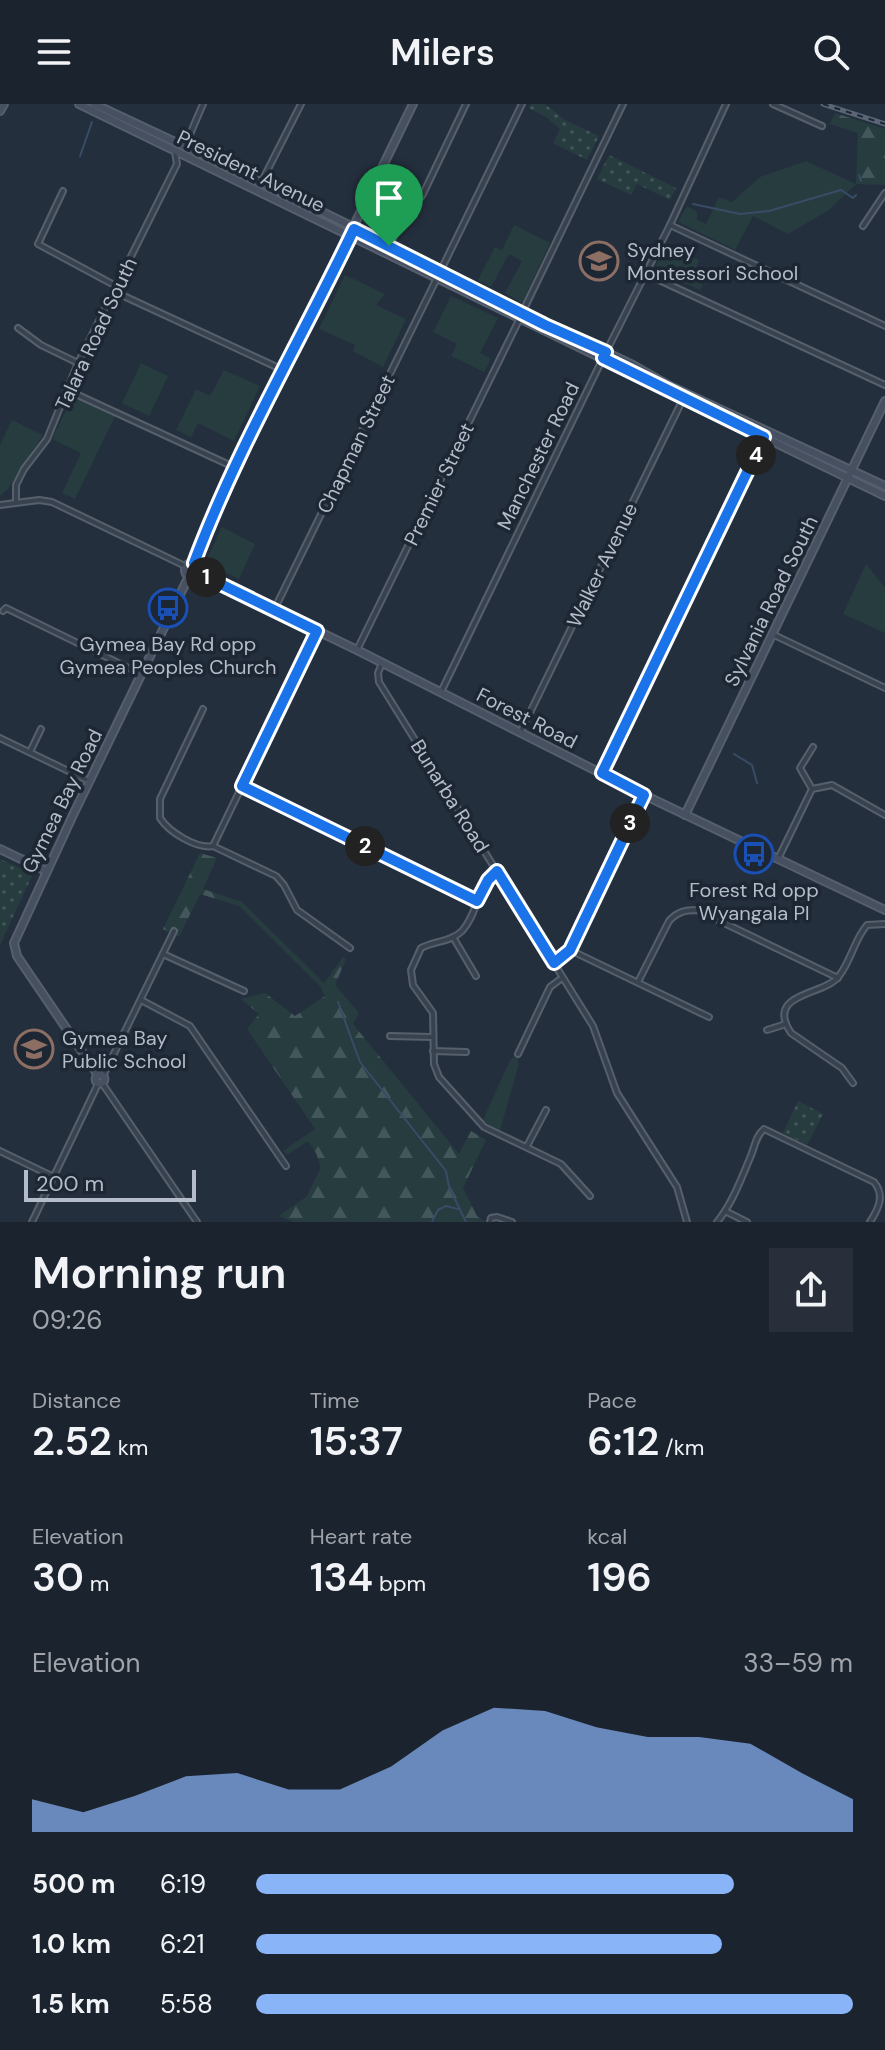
<!DOCTYPE html>
<html lang="en">
<head>
<meta charset="utf-8">
<style>
  body { margin:0; font-family:"DM Sans",sans-serif; background:#282f3a; color:#f1f3f6; height:100vh; display:flex; flex-direction:column; font-size:30px; white-space:nowrap }
  * { box-sizing:border-box; margin:0 }
  p { font-size:26px; color:#a0a4aa }
  .icon { flex:none; width:44px; height:44px; fill:none; stroke:currentColor; stroke-width:2; stroke-linecap:round; stroke-linejoin:round }
  .map { position:relative; height:1118px; overflow:hidden }
  .side { display:flex; flex-direction:column; background:#1b232e; flex:1 }
  .side>* { flex:none }
  .scale { position:absolute; left:24px; bottom:20px; width:172px; box-sizing:border-box; padding-left:8px; border:4px solid #b4bcc9; border-top:0; font-size:22px; line-height:28px; white-space:nowrap; color:#b4bcc9; -webkit-text-stroke:6px #1d2633; paint-order:stroke }
  .pin { position:absolute; display:grid; place-items:center; width:68px; height:68px; color:#fff; margin:-82px -34px; border-radius:50% 50% 50% 0; rotate:-45deg; box-shadow:0 0 8px #0007 }
  .pin .icon { rotate:45deg }
  .km { position:absolute; width:40px; height:40px; margin:-20px; border-radius:50%; background:#222; color:#fff; font-size:22px; line-height:40px; text-align:center }
  .round { display:grid; place-items:center; flex:none; width:84px; height:84px; border-radius:0px; background:#282f3a }
  .headline { display:flex; align-items:center; justify-content:space-between; height:136px; padding:0 32px }
  h1 { font-size:44px; font-weight:600; line-height:60px }
  .metrics { display:grid; grid-template-columns:repeat(3,1fr); gap:12px; height:136px; padding:8px 32px }
  .metrics div { display:grid; align-content:center }
  .metrics b { font-size:40px; font-weight:600 }
  .metrics small { font-size:22px; font-weight:400 }
  .metrics p { font-size:22px }
  .chart { height:224px; padding:16px 32px }
  .chart p { display:flex; justify-content:space-between }
  .chart svg { width:100%; height:144px; margin-top:8px; fill:#8ab4f8; opacity:.7 }
  ul { padding:0 32px; list-style:none; font-size:26px }
  li { display:grid; grid-template-columns:128px 96px 1fr; align-items:center; height:60px }
  li i { height:20px; border-radius:10px; background:#8ab4f8 }
  header { display:flex; justify-content:space-between; align-items:center; height:104px; padding:0 32px; background:#1b232e; font-size:36px; font-weight:600 }
  .map>svg:first-child { display:block }
  .grass { fill:#263c3f }
  .forest { fill:url(#forest-firs) }
  .park { fill:url(#park-dots) }
  .lines { fill:none; stroke-linecap:round; stroke-linejoin:round }
  .stream { stroke:#394c67; stroke-width:2 }
  .street-casing { stroke:#565f6c; stroke-width:8 }
  .secondary-casing { stroke:#565f6c; stroke-width:10 }
  .street { stroke:#38414e; stroke-width:4 }
  .secondary { stroke:#465061; stroke-width:6 }
  .rail-casing { stroke:#5a6575; stroke-width:5 }
  .rail { stroke:#1d2633; stroke-width:2; stroke-dasharray:6; stroke-linecap:butt }
  .route-casing { stroke:#fff; stroke-width:16 }
  .route { stroke:#1a73e8; stroke-width:10 }
  .labels { text-anchor:middle; dominant-baseline:central; stroke-width:7; stroke-linejoin:round; paint-order:stroke }
  .street-label { font-size:20px; fill:#b4bcc9; stroke:#1d2633 }
  .poi-label { font-size:20px; fill:#b4bcc9; stroke:#1d2633; text-anchor:start }
</style>
</head>
<body>
<header><svg class="icon" aria-label="menu" viewBox="0 0 24 24"><path d="M4 6h16M4 12h16M4 18h16"/></svg>Milers<svg class="icon" aria-label="search" viewBox="0 0 24 24"><circle cx="10" cy="10" r="6"/><path d="M15 15l6 6"/></svg></header>
<div class="map">
<svg width="885" height="1118" viewBox="0 0 885 1118">
  <defs>
    <pattern id="forest-firs" width="22" height="20" patternUnits="userSpaceOnUse" patternTransform="scale(2)"><rect width="22" height="20" fill="#263c3f"/><path d="M5 1l3.5 6h-7zM16 11l3.5 6h-7z" fill="#435659"/></pattern>
    <pattern id="park-dots" width="8" height="8" patternUnits="userSpaceOnUse" patternTransform="scale(2)"><rect width="8" height="8" fill="#263c3f"/><path d="M2 2h.1M6 6h.1" fill="none" stroke="#435659" stroke-width="1.8" stroke-linecap="round"/></pattern>
  </defs>
  <rect width="100%" height="100%" fill="#242f3e"/>
  <g class="grass">
    <polygon points="806,57 856,80 829,106 788,130 753,112 735,146 678,118 687,102 697,108 697,116 706,120 719,93 732,98 760,73"/>
    <polygon points="514,121 550,139 522,199 505,189 522,157 509,150 491,183 478,176 495,143 502,146"/>
    <polygon points="664,140 699,156 695,166 707,172 700,186 655,165"/>
    <polygon points="345,171 385,190 376,201 406,215 383,263 353,247 355,241 319,225"/>
    <polygon points="451,192 498,214 480,249 491,255 484,268 451,252 457,240 433,228"/>
    <polygon points="141,259 168,272 149,312 122,299"/>
    <polygon points="224,266 260,282 234,337 198,319 191,333 176,326 196,285 210,292"/>
    <polygon points="73,292 115,312 75,395 62,389 81,349 52,335"/>
    <polygon points="12,316 43,331 8,385 0,392 0,341"/>
    <polygon points="222,423 255,440 239,475 205,459"/>
    <polygon points="866,460 885,484 885,529 843,510"/>
    <polygon points="518,950 518,963 499,1030 481,1020 510,956"/>
  </g>
  <g class="forest">
    <polygon points="835,9 885,25 885,81 856,80 858,29 830,20"/>
    <polygon points="200,749 217,754 203,785 242,798 324,879 343,853 346,855 335,881 359,909 353,920 459,1050 471,1027 486,1036 463,1084 477,1112 485,1118 294,1118 279,1112 306,1093 321,1064 316,1049 308,1037 287,1051 283,1047 315,1025 247,925 259,910 241,895 265,889 295,912 325,892 320,882 239,802 200,790 179,833 163,825"/>
  </g>
  <g class="park">
    <polygon points="531,0 545,0 565,16 599,32 587,56 553,39 560,25 546,13 529,4"/>
    <polygon points="609,51 676,84 670,96 637,80 631,91 597,75"/>
    <polygon points="0,755 33,770 0,841"/>
    <polygon points="798,997 823,1010 807,1041 783,1029"/>
  </g>
  <g class="lines">
    <g class="stream">
      <polyline points="80,52 92,18"/>
      <polyline points="859,71 861,77"/>
      <polyline points="693,100 740,110 769,107 841,86 853,94 856,91"/>
      <polyline points="734,650 752,661 757,679"/>
      <polyline points="338,898 360,958 446,1067 449,1083 466,1118"/>
      <polyline points="432,1118 438,1106 446,1102 458,1105"/>
    </g>
    <defs>
      <g id="street">
        <polyline points="773,0 822,22"/>
        <polyline points="185,42 203,0"/>
        <polyline points="261,79 301,0"/>
        <polyline points="63,87 38,140 116,182"/>
        <polyline points="670,121 885,222"/>
        <polyline points="863,122 885,89"/>
        <polyline points="389,142 407,107 422,92 466,0"/>
        <polyline points="440,168 522,0"/>
        <polyline points="644,169 885,281"/>
        <polyline points="113,187 283,266"/>
        <polyline points="522,209 623,0"/>
        <polyline points="18,224 41,241 78,259"/>
        <polyline points="606,248 670,121 726,0"/>
        <polyline points="67,286 236,364"/>
        <polyline points="16,398 16,381 24,365 47,335 78,259 177,60 175,48"/>
        <polyline points="0,401 39,396 52,398 185,462"/>
        <polyline points="274,506 437,174"/>
        <polyline points="3,507 6,504 141,570"/>
        <polyline points="772,530 885,584"/>
        <polyline points="357,546 520,214"/>
        <polyline points="382,559 378,569 379,578 593,922 617,989 677,1083 687,1118"/>
        <polyline points="441,588 602,256"/>
        <path d="M203,605L160,695V714C169,728 196,745 213,742L276,772L284,781L297,806L350,844"/>
        <polyline points="520,629 684,293"/>
        <polyline points="0,634 89,677"/>
        <polyline points="30,648 41,625"/>
        <polyline points="602,669 764,333"/>
        <polyline points="242,682 477,797"/>
        <polyline points="812,685 800,664 813,643"/>
        <polyline points="213,742 317,527"/>
        <polyline points="778,755 812,685 832,681 885,711"/>
        <path d="M497,767C477,781 478,810 462,827C451,838 434,837 421,844L411,866L413,881L433,909L434,960L439,973L484,1023L561,1060L590,1092"/>
        <polyline points="453,833 476,872"/>
        <polyline points="570,846 709,913"/>
        <polyline points="163,850 244,887"/>
        <polyline points="554,859 570,846 644,691"/>
        <path d="M638,878L669,817C677,808 685,806 697,806L838,874"/>
        <polyline points="141,896 190,922 286,1062"/>
        <polyline points="767,926 786,920"/>
        <polyline points="390,932 432,933"/>
        <polyline points="433,947 466,948"/>
        <polyline points="518,950 550,883 562,874"/>
        <polyline points="90,959 100,962 108,959"/>
        <polyline points="103,972 174,827"/>
        <polyline points="102,979 197,1118"/>
        <path d="M853,979L842,964L791,929C764,888 825,892 839,872C851,857 854,836 867,821L885,820"/>
        <polyline points="527,1042 546,1006"/>
        <polyline points="0,1047 54,1073"/>
        <polyline points="725,1107 747,1118"/>
        <polyline points="32,1118 98,980"/>
        <polyline points="490,1118 491,1114 497,1113 512,1118"/>
        <path d="M717,1118C732,1100 741,1075 750,1054C755,1043 755,1033 764,1025L874,1078C885,1091 879,1104 870,1118"/>
      </g>
      <g id="secondary">
        <polyline points="79,0 885,392"/>
        <polyline points="94,0 290,92 422,157 471,184 633,261 668,281 885,382"/>
        <polyline points="0,7 4,0"/>
        <circle cx="192" cy="466" r="7"/>
        <polyline points="194,459 207,425 236,364 413,0"/>
        <polyline points="198,469 357,546 644,691 885,806"/>
        <polyline points="685,711 885,297"/>
        <polyline points="0,745 46,767"/>
        <circle cx="100" cy="975" r="4.5"/>
        <polyline points="98,971 17,852 14,839 73,711 189,472"/>
      </g>
    </defs>
    <use href="#street" class="street-casing"/>
    <use href="#secondary" class="secondary-casing"/>
    <use href="#street" class="street"/>
    <use href="#secondary" class="secondary"/>
    <defs>
      <polyline id="rail" points="823,0 885,20"/>
    </defs>
    <use href="#rail" class="rail-casing"/>
    <use href="#rail" class="rail"/>
  </g>
  <g class="lines">
    <defs>
      <path id="route" d="M354,125L545,221L606,248L603,254L764,333L602,669L644,691L570,846L554,859L497,767L488,776L477,797L242,682L317,527L198,469V462L194,459C237,344 301,236 354,125Z"/>
    </defs>
    <use href="#route" class="route-casing"/>
    <use href="#route" class="route"/>
  </g>
  <defs>
    <symbol id="school-ring" viewBox="-11 -11 22 22"><circle r="9.5" fill="#1d2633" stroke="#8d6e63" stroke-width="1.5"/><path d="M0-5L7-2L0 1L-7-2ZM-4 1L0 2.5L4 1V4Q0 6-4 4Z" fill="#8d6e63"/></symbol>
    <symbol id="bus-ring" viewBox="-11 -11 22 22"><circle r="9.5" fill="#1d2633" stroke="#1a4fb4" stroke-width="1.5"/><path d="M-5-6H5V4H4V6H2V4H-2V6H-4V4H-5ZM-3.5-4V0h7V-4ZM-3.5 1.2v1.5H-2V1.2ZM2 1.2v1.5H3.5V1.2Z" fill="#1a4fb4"/></symbol>
  </defs>
  <g fill-rule="evenodd">
    <use href="#school-ring" x="577" y="135" width="44" height="44"/>
    <use href="#bus-ring" x="146" y="482" width="44" height="44"/>
    <use href="#bus-ring" x="732" y="728" width="44" height="44"/>
    <use href="#school-ring" x="12" y="923" width="44" height="44"/>
  </g>
  <g class="labels">
    <g class="street-label">
      <text transform="translate(251 67) rotate(26)">President Avenue</text>
      <text transform="translate(96 230) rotate(-65)">Talara Road South</text>
      <text transform="translate(356 340) rotate(-64)">Chapman Street</text>
      <text transform="translate(538 352) rotate(-64)">Manchester Road</text>
      <text transform="translate(439 380) rotate(-64)">Premier Street</text>
      <text transform="translate(602 461) rotate(-64)">Walker Avenue</text>
      <text transform="translate(771 497) rotate(-64)">Sylvania Road South</text>
      <text transform="translate(527 614) rotate(27)">Forest Road</text>
      <text transform="translate(450 692) rotate(58)">Bunarba Road</text>
      <text transform="translate(62 697) rotate(-64)">Gymea Bay Road</text>
    </g>
    <g class="poi-label">
      <text x="627" y="146">Sydney<tspan x="627" dy="23">Montessori School</tspan></text>
      <text x="168" y="540" text-anchor="middle">Gymea Bay Rd opp<tspan x="168" dy="23">Gymea Peoples Church</tspan></text>
      <text x="754" y="786" text-anchor="middle">Forest Rd opp<tspan x="754" dy="23">Wyangala Pl</tspan></text>
      <text x="62" y="934">Gymea Bay<tspan x="62" dy="23">Public School</tspan></text>
    </g>
  </g>
</svg>
<div class="scale">200 m</div>
<div class="pin" style="left:389px;top:142px;background:#1e9e55"><svg class="icon" aria-label="arrive" viewBox="0 0 24 24"><path d="M6 21V4h12l-3 4 3 4H6"/></svg></div>
<b class="km" style="left:206px;top:473px">1</b>
<b class="km" style="left:365px;top:742px">2</b>
<b class="km" style="left:630px;top:719px">3</b>
<b class="km" style="left:756px;top:351px">4</b>
</div>
<section class="side">
<div class="headline"><div><h1>Morning run</h1><p>09:26</p></div><a class="round"><svg class="icon" aria-label="share" viewBox="0 0 24 24"><path d="M12 15V3M7 8l5-5 5 5M5 13v7h14v-7"/></svg></a></div>
<div class="metrics">
<div><p>Distance</p><b>2.52<small> km</small></b></div>
<div><p>Time</p><b>15:37</b></div>
<div><p>Pace</p><b>6:12<small> /km</small></b></div>
</div>
<div class="metrics">
<div><p>Elevation</p><b>30<small> m</small></b></div>
<div><p>Heart rate</p><b>134<small> bpm</small></b></div>
<div><p>kcal</p><b>196</b></div>
</div>
<div class="chart"><p><span>Elevation</span>33–59 m</p>
<svg viewBox="0 0 160 44" preserveAspectRatio="none"><path d="M0 44V34L10 38L20 33L30 27L40 26L50 31L60 31L70 24L80 13L90 6L100 7L110 12L120 15L130 15L140 17L150 26L160 34V44z"/></svg>
</div>
<ul>
<li><b>500 m</b>6:19<i style="width:80%"></i></li>
<li><b>1.0 km</b>6:21<i style="width:78%"></i></li>
<li><b>1.5 km</b>5:58<i style="width:100%"></i></li>
</ul>
</section>
</body>
</html>
